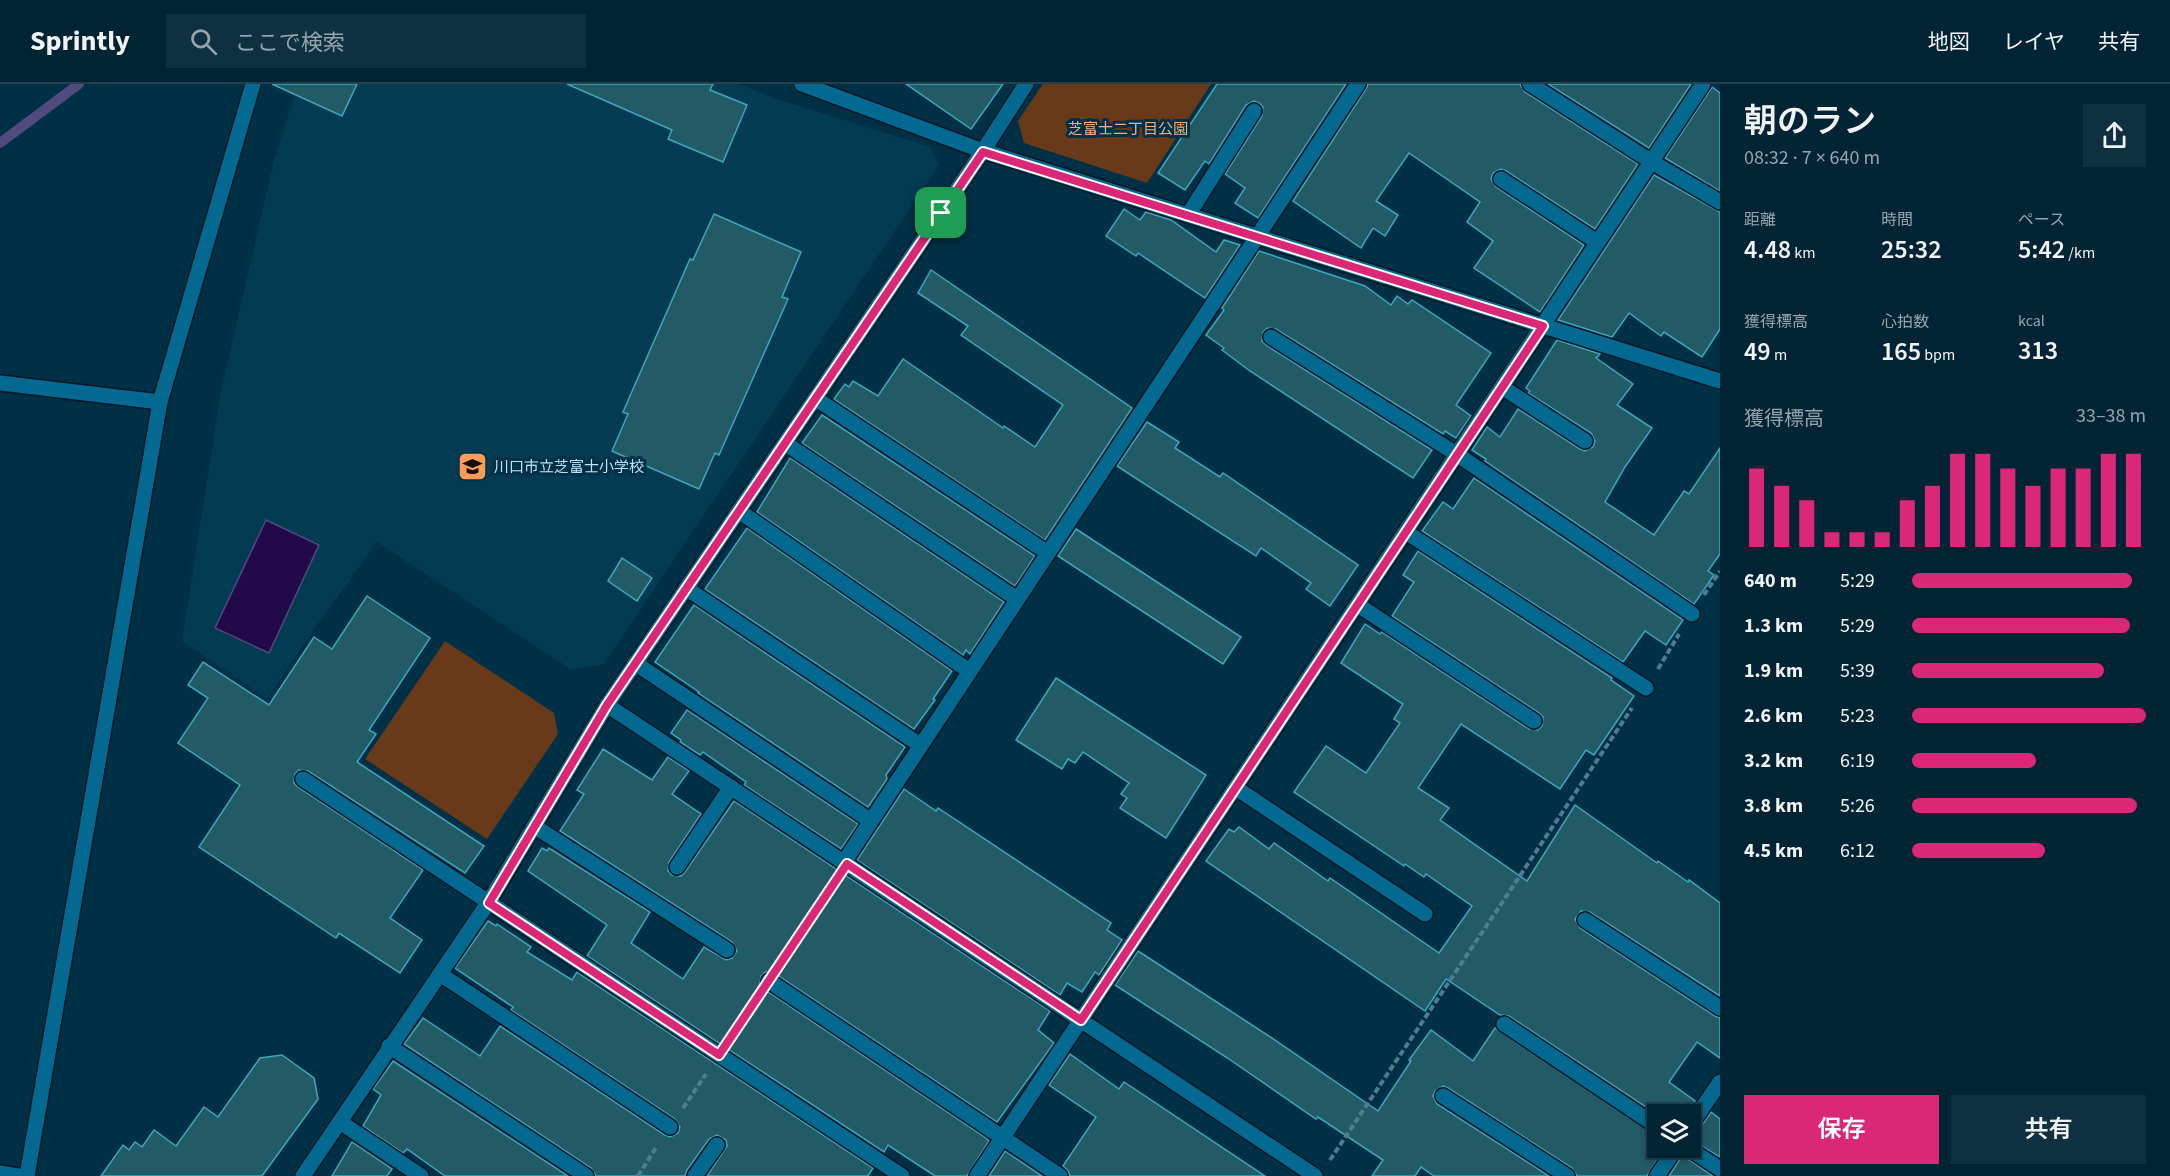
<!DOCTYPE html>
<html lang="ja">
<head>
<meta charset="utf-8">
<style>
  body { margin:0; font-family:"Source Sans 3","Noto Sans JP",sans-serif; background:#0e3040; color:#f1f3f6; height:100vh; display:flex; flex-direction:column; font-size:22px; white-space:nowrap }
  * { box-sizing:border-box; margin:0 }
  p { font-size:20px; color:#95a4ac }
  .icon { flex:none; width:33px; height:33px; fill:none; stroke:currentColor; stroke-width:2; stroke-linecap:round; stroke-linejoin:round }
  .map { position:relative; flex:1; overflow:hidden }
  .details { display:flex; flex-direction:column; background:#002434; width:450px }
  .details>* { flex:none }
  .fabs { position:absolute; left:1647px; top:1020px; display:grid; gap:12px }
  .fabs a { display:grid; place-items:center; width:54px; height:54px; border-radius:0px; background:#002434; box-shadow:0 3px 9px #0003,0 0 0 2px #22414f; font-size:30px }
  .pin { position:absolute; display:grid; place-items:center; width:51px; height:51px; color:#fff; margin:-26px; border-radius:12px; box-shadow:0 3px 9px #0006 }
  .round { display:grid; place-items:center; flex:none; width:63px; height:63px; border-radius:0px; background:#0e3040 }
  .summary { display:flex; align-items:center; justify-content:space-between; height:102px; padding:0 24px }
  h1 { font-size:33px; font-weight:600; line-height:45px }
  .metrics { display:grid; grid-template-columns:repeat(3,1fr); gap:9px; height:102px; padding:6px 24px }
  .metrics div { display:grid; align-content:center }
  .metrics b { font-size:26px; font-weight:600 }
  .metrics small { font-size:16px; font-weight:400 }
  .metrics p { font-size:16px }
  .chart { height:168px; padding:12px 24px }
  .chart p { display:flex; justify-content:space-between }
  .chart svg { width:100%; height:108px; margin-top:6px; stroke:#db2777; stroke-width:6 }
  .action { display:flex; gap:12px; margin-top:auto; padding:12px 24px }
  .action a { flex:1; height:69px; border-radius:0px; background:#db2777; color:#fff; font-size:24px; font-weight:600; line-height:69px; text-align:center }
  .action a+a { background:#0e3040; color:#f1f3f6 }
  ul { padding:0 24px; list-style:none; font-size:20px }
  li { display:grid; grid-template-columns:96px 72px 1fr; align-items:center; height:45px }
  li i { height:15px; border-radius:8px; background:#db2777 }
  header { display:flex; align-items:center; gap:36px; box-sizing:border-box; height:84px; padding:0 30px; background:#002434; border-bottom:2px solid #22414f }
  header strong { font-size:28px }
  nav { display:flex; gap:33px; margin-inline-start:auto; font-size:21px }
  .search { width:420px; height:54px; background:#0e3040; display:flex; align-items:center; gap:15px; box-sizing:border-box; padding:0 21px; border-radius:0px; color:#95a4ac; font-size:22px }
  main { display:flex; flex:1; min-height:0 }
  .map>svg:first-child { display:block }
  .built { fill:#033b52 }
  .green { fill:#683a1a }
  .water { fill:#22094a; stroke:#504a7e; stroke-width:1.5 }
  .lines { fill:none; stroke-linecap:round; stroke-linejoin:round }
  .stream { stroke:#504a7e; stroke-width:10 }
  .building { fill:#225a66; stroke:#3ba8be; stroke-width:1.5 }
  .minor-casing { stroke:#001723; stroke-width:18 }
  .path { stroke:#507c92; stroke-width:4; stroke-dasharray:6 3; stroke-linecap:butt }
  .minor { stroke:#046991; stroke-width:15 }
  .route-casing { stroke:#fff; stroke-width:12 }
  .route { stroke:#db2777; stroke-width:8 }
  .labels { text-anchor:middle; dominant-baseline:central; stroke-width:6; stroke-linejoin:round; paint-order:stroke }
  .park-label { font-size:15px; fill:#f3ae82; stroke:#003045 }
  .poi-label { font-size:15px; fill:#bbe1f7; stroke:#003045; text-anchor:start }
</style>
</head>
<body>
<header>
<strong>Sprintly</strong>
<div class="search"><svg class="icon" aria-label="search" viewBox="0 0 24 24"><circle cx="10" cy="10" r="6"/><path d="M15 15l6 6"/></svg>ここで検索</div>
<nav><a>地図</a><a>レイヤ</a><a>共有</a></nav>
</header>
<main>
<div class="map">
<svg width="1720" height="1092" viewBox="0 0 1720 1092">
  <rect width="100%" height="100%" fill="#003045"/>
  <polygon class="built" points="298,0 739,0 774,14 930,63 939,81 604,580 572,586 377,458 315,544 267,615 182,557 221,307 274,76"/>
  <g class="green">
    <polygon points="1043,0 1211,0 1147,99 1024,59 1018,37"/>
    <polygon points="445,557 554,629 558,650 487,755 365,675"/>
  </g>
  <polygon class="water" points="266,436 319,461 269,569 215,544"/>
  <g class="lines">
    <polyline class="stream" points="0,59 79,0"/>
  </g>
  <g class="building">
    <polygon points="272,0 357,0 342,32"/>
    <polygon points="567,0 713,0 710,6 747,21 723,78 668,55 672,46"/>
    <polygon points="906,0 1003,0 971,45"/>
    <polygon points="1217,0 1346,0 1258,134 1235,119 1245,104 1225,90 1262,32 1263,23 1259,19 1254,17 1246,21 1209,80 1205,77 1185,106 1158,89"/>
    <polygon points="1368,0 1520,0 1525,8 1638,80 1595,145 1506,87 1501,85 1493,89 1491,95 1496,103 1584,161 1540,228 1474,184 1493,157 1467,138 1480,118 1409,69 1376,117 1398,131 1385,152 1373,144 1361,164 1293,117 1366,5"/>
    <polygon points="1548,0 1691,0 1649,64"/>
    <polygon points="1712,3 1720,9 1720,107 1665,74"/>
    <polygon points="1654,91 1720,128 1720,245 1702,273 1664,248 1661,252 1629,229 1612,253 1558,236"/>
    <polygon points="1124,125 1140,136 1146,128 1171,136 1216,168 1224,156 1240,161 1205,214 1138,169 1136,172 1106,152"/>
    <polygon points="714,130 801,168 782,213 788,215 719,371 715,369 699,405 612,367 628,330 623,328 690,175 693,176"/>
    <polygon points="1259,167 1365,202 1391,221 1397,212 1408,220 1412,216 1491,269 1456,321 1471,332 1456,354 1445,347 1443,350 1276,245 1267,244 1263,248 1262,257 1266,261 1432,366 1413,394 1250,287 1222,266 1224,264 1206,251 1224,226 1222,224"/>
    <polygon points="931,186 1132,324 1045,456 834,315 845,300 849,303 853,297 878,312 903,275 1003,344 1004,342 1035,363 1063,321 961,251 968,242 918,209"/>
    <polygon points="1557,256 1600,270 1596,274 1633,300 1617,321 1652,344 1625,383 1605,418 1654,451 1684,407 1689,410 1720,364 1720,470 1708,487 1714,491 1694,520 1485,377 1486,375 1472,366 1487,343 1500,353 1518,325 1580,365 1585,367 1593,363 1595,357 1591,349 1528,309 1530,307 1526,304"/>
    <polygon points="822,331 1035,472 1015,502 802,359"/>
    <polygon points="1147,338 1179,358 1175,364 1220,393 1223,389 1358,481 1330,522 1306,505 1311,499 1261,464 1256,472 1117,382"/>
    <polygon points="790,374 1004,518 970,570 966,566 963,571 757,428"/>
    <polygon points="1474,394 1683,536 1666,561 1645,547 1623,578 1422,447 1443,418 1453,425"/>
    <polygon points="747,444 952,587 933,615 935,616 914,645 705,505"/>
    <polygon points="1076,445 1241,553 1223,580 1058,472"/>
    <polygon points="1418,467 1612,594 1611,596 1634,612 1594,671 1586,666 1560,705 1461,640 1418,704 1449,724 1440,736 1527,797 1575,721 1657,779 1658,777 1688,798 1689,796 1720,819 1720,912 1590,828 1581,827 1575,835 1580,844 1715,932 1720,934 1720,974 1697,958 1669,998 1695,1017 1686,1030 1658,1031 1509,932 1500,931 1446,895 1425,927 1206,777 1229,745 1234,748 1239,743 1269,765 1274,759 1328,797 1330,794 1439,869 1472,822 1426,790 1424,793 1405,780 1404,782 1294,708 1326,662 1366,689 1400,639 1394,635 1403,620 1341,579 1365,540 1380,550 1382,548 1529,645 1538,646 1542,642 1543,633 1539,629 1392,532 1414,498 1403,491"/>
    <polygon points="622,474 652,494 637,517 608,497"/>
    <polygon points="367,512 430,554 369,646 376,650 357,678 484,762 465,789 308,687 299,686 295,690 294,699 298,703 423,786 390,834 422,856 400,889 339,849 336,854 199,763 240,701 178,659 208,614 188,601 203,578 269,621 314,553 332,565"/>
    <polygon points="694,521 905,663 886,691 887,695 868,723 698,609 699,608 655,578"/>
    <polygon points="1056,594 1206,691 1166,754 1120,724 1127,714 1121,710 1129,699 1083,668 1075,679 1068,675 1062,685 1016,656"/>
    <polygon points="687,626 858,740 841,765 744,701 746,698 703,668 700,671 680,658 681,656 671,649"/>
    <polygon points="603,665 652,696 668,673 689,687 672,710 701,730 669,778 668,787 672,791 681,792 685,788 734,717 1050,927 1038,946 1054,959 997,1038 774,889 765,888 761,892 760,901 764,905 986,1054 989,1057 967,1092 935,1092 888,1061 884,1068 587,872 607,841 528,787 542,764 547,767 549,764 650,828 631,859 683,895 704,863 726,876 732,874 737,867 732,858 560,747 584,710 577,706"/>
    <polygon points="904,705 936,727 938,724 1111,839 1107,846 1122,856 1099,891 1095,888 1082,908 1067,899 1060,911 857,776"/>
    <polygon points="488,837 496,842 497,840 531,863 527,868 572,896 577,888 873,1084 868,1092 707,1092 727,1062 726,1056 717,1051 709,1055 687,1086 685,1092 596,1092 591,1084 404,960 423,934 480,972 500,942 665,1051 670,1053 678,1049 680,1043 675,1035 511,926 513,923 455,884"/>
    <polygon points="1138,867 1269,952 1378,1027 1411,977 1409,976 1431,946 1473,977 1495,944 1658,1053 1658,1064 1665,1064 1647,1092 1577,1092 1572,1084 1448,1004 1443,1002 1435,1007 1433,1012 1437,1020 1549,1092 1434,1092 1421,1083 1415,1092 1372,1092 1383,1076 1318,1033 1316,1035 1226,973 1115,901"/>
    <polygon points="1070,970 1119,1005 1124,998 1265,1092 1070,1092 1068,1087 1063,1082 1096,1033 1049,1001"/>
    <polygon points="282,971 314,994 318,1015 262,1092 101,1092 123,1061 129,1066 135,1058 142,1063 154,1046 176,1062 204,1023 218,1033 260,974"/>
    <polygon points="393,977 568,1092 445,1092 407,1065 403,1069 363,1042 381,1011 373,1005"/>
    <polygon points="1711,1028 1720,1035 1720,1073 1690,1055 1690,1052 1698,1047"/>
    <polygon points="352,1058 392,1085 387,1092 332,1092"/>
    <polygon points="1005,1067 1042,1092 989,1092"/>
    <polygon points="1682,1072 1683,1072 1713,1092 1669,1092"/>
  </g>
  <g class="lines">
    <defs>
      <g id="minor">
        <polyline points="802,0 983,67 1720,297"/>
        <polyline points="1530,0 1652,78 1720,118"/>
        <polyline points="1501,95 1597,158"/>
        <polyline points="1188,131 1254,27"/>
        <polyline points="1271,253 1458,371 1692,530"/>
        <polyline points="0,299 160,318"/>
        <polyline points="1502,303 1585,357"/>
        <polyline points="815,314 1048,469"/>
        <polyline points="785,359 1017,515"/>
        <polyline points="739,427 969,587"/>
        <polyline points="1406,448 1646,604"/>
        <polyline points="686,504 920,661"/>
        <polyline points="1358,521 1534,637"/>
        <polyline points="635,579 871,737"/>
        <polyline points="607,621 1315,1092"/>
        <polyline points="303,695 902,1092"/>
        <polyline points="1236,704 1425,830"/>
        <polyline points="534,742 727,866"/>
        <polyline points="844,778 1358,0"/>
        <polyline points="677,783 731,703"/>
        <polyline points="1585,836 1720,924"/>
        <polyline points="440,890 670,1043"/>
        <polyline points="769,897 1060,1092"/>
        <polyline points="1504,940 1658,1043"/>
        <polyline points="389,962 586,1092"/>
        <polyline points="1443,1012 1567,1092"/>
        <polyline points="340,1038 421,1092"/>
        <polyline points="1690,1042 1720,998"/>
        <polyline points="1688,1064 1720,1085"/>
        <polyline points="0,1089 18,1092"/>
        <polyline points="27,1092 160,318 253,0"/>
        <polyline points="303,1092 488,819 607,621 983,67 1026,0"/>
        <polyline points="695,1092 717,1061"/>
        <polyline points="977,1092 1703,0"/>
        <polyline points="1657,1092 1676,1064"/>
      </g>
    </defs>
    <use href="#minor" class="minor-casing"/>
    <g class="path">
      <polyline points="1704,511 1720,487"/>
      <polyline points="1658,585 1679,550"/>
      <polyline points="782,877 833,801"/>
      <polyline points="732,952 756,916"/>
      <polyline points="683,1024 706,990"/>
      <polyline points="1330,1076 1632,624"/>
      <polyline points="638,1092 657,1062"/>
    </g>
    <use href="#minor" class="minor"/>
  </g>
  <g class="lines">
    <defs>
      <polygon id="route" points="983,68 1543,242 1081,936 847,780 719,971 489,819 607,621"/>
    </defs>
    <use href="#route" class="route-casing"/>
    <use href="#route" class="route"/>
  </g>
  <defs>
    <symbol id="school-square" viewBox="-11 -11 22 22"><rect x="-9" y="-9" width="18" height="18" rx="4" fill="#fe9c57" stroke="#003045"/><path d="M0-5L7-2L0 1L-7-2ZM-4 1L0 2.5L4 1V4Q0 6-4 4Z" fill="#111"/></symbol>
  </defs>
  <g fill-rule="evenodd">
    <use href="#school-square" x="456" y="366" width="33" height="33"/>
  </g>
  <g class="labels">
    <g class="park-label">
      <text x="1128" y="45">芝富士二丁目公園</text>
    </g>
    <g class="poi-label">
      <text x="494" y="383">川口市立芝富士小学校</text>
    </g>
  </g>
</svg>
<div class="fabs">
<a><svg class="icon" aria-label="layers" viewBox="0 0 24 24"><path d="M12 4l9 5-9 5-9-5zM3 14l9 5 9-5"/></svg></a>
</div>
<div class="pin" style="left:941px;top:129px;background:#1e9e55"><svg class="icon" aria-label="arrive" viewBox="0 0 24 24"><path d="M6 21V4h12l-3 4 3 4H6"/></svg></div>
</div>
<section class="details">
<div class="summary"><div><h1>朝のラン</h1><p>08:32 · 7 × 640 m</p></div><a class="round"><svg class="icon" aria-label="share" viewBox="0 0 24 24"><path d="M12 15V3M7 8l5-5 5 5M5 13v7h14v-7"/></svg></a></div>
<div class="metrics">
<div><p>距離</p><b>4.48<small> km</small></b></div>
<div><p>時間</p><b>25:32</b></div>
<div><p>ペース</p><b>5:42<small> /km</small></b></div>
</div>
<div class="metrics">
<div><p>獲得標高</p><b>49<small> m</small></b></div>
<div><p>心拍数</p><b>165<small> bpm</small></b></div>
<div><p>kcal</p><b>313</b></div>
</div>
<div class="chart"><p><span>獲得標高</span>33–38 m</p>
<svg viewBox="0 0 160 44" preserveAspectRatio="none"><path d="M5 44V12M15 44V19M25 44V25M35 44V38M45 44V38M55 44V38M65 44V25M75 44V19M85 44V6M95 44V6M105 44V12M115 44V19M125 44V12M135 44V12M145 44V6M155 44V6"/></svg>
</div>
<ul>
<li><b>640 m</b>5:29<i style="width:94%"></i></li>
<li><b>1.3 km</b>5:29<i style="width:93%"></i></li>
<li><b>1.9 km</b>5:39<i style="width:82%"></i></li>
<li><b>2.6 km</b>5:23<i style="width:100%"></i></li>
<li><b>3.2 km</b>6:19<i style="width:53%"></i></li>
<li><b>3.8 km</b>5:26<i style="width:96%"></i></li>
<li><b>4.5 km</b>6:12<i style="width:57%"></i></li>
</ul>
<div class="action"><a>保存</a><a>共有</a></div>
</section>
</main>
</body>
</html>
